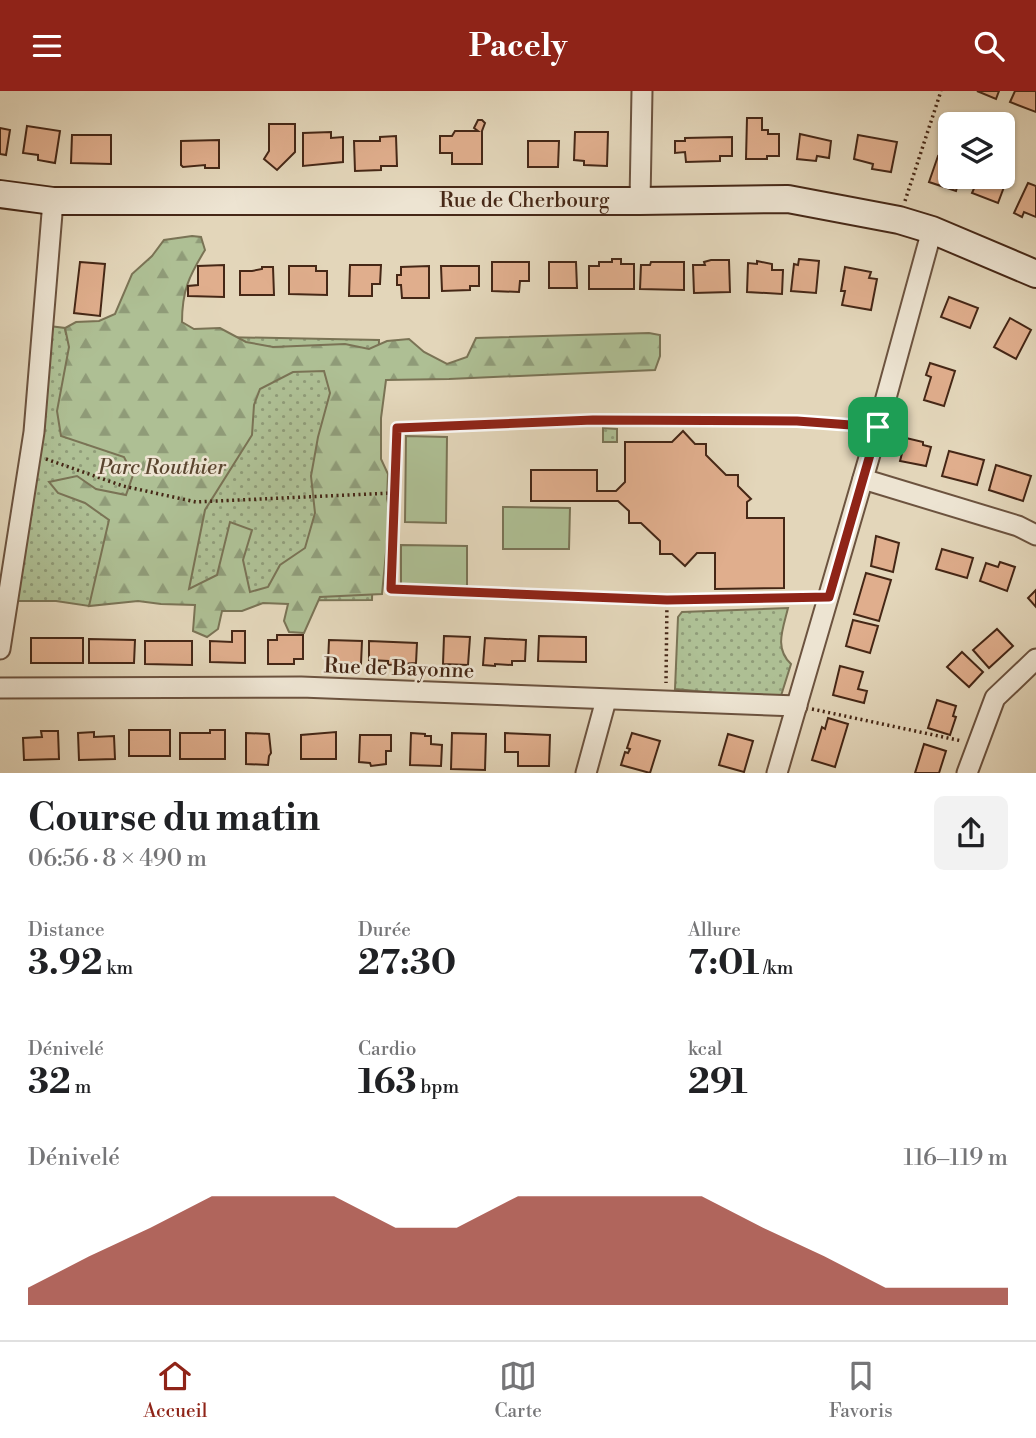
<!DOCTYPE html>
<html lang="fr">
<head>
<meta charset="utf-8">
<style>
  body { margin:0; font-family:"Libre Bodoni",serif; background:#f2f2f2; color:#202124; height:100vh; display:flex; flex-direction:column; font-size:26px; white-space:nowrap }
  * { box-sizing:border-box; margin:0 }
  p { font-size:23px; color:#757577 }
  .icon { flex:none; width:38px; height:38px; fill:none; stroke:currentColor; stroke-width:2; stroke-linecap:round; stroke-linejoin:round }
  .map { position:relative; height:682px; overflow:hidden }
  .sheet { display:flex; flex-direction:column; background:#fff; flex:1 }
  .sheet>* { flex:none }
  .tools { position:absolute; left:938px; top:21px; display:grid; gap:14px }
  .tools a { display:grid; place-items:center; width:77px; height:77px; border-radius:10px; background:#fff; box-shadow:0 2px 5px #0004; font-size:35px }
  .pin { position:absolute; display:grid; place-items:center; width:60px; height:60px; color:#fff; margin:-30px; border-radius:14px; box-shadow:0 4px 10px #0006 }
  .round { display:grid; place-items:center; flex:none; width:74px; height:74px; border-radius:10px; background:#f2f2f2 }
  .head { display:flex; align-items:center; justify-content:space-between; height:119px; padding:0 28px }
  h1 { font-size:38px; font-weight:800; line-height:52px }
  .figures { display:grid; grid-template-columns:repeat(3,1fr); gap:10px; height:119px; padding:7px 28px }
  .figures div { display:grid; align-content:center }
  .figures b { font-size:35px; font-weight:800 }
  .figures small { font-size:19px; font-weight:400 }
  .figures p { font-size:19px }
  .chart { height:196px; padding:14px 28px }
  .chart p { display:flex; justify-content:space-between }
  .chart svg { width:100%; height:126px; margin-top:7px; fill:#8f2418; opacity:.7 }
  header { display:flex; justify-content:space-between; align-items:center; height:91px; padding:0 28px; background:#8f2418; color:#fff; font-size:32px; font-weight:800 }
  .dock { display:flex; justify-content:space-around; align-items:center; height:98px; border-top:2px solid #e0e0e0; background:#fff; font-size:19px; color:#757577 }
  .dock a { display:grid; justify-items:center; gap:4px }
  .dock .current { color:#8f2418 }
  .map>svg:first-child { display:block }
  .green { fill:url(#green-dots); stroke:#7a7355; stroke-width:2 }
  .forest { fill:url(#forest-firs); stroke:#7a7355; stroke-width:2; fill-rule:evenodd }
  .pitch { fill:#aebf94; stroke:#7a7355; stroke-width:2 }
  .building { fill:#e0ae8d; stroke:#452716; stroke-width:2 }
  .lines { fill:none; stroke-linecap:round; stroke-linejoin:round }
  .street-casing { stroke:#6c533f; stroke-width:23 }
  .secondary-casing { stroke:#452716; stroke-width:30 }
  .path { stroke:#452716; stroke-width:3.5; stroke-dasharray:2 3.5; stroke-linecap:butt }
  .street { stroke:#ede4d2; stroke-width:19 }
  .secondary { stroke:#ede4d2; stroke-width:26 }
  .route-casing { stroke:#fff; stroke-width:14 }
  .route { stroke:#8f2418; stroke-width:9 }
  .labels { text-anchor:middle; dominant-baseline:central; stroke-width:5; stroke-linejoin:round; paint-order:stroke }
  .street-label { font-size:21px; fill:#452716; stroke:#ede4d2 }
  .park-label { font-size:21px; font-style:italic; fill:#5a452f; stroke:#ede4d2 }
</style>
</head>
<body>
<header><svg class="icon" aria-label="menu" viewBox="0 0 24 24"><path d="M4 6h16M4 12h16M4 18h16"/></svg>Pacely<svg class="icon" aria-label="search" viewBox="0 0 24 24"><circle cx="10" cy="10" r="6"/><path d="M15 15l6 6"/></svg></header>
<div class="map">
<svg width="1036" height="682" viewBox="0 0 1036 682">
  <defs>
    <pattern id="green-dots" width="8" height="8" patternUnits="userSpaceOnUse" patternTransform="scale(1.75)"><rect width="8" height="8" fill="#aebf94"/><path d="M2 2h.1M6 6h.1" fill="none" stroke="#8f9b78" stroke-width="1.8" stroke-linecap="round"/></pattern>
    <pattern id="forest-firs" width="22" height="20" patternUnits="userSpaceOnUse" patternTransform="scale(1.75)"><rect width="22" height="20" fill="#aebf94"/><path d="M5 1l3.5 6h-7zM16 11l3.5 6h-7z" fill="#8f9b78"/></pattern>
  </defs>
  <rect width="100%" height="100%" fill="#e3d6ba"/>
  <filter id="stains"><feTurbulence type="fractalNoise" baseFrequency=".00286" numOctaves="4"/><feColorMatrix values="0 0 0 0 .2 0 0 0 0 .09 0 0 0 0 .02 0 0 0 .5 -.17"/></filter>
  <radialGradient id="worn" r=".72"><stop offset=".6" stop-color="#630" stop-opacity="0"/><stop offset="1" stop-color="#630" stop-opacity=".3"/></radialGradient>
  <g class="green">
    <polygon points="49,235 65,237 66,243 379,249 372,509 91,510 89,515 56,510 7,510"/>
    <polygon points="603,337 617,338 617,351 603,351"/>
    <path d="M788,517C783,538 774,557 791,573L780,608L675,598L678,526L682,521Z"/>
  </g>
  <path class="forest" d="M192,145L201,146L205,159C189,185 182,200 182,231L194,238L220,237L246,251L273,256L345,253L369,258L387,250L409,248L424,261L447,273L467,266L476,247L649,242L660,244V265L655,279L449,288L386,289L381,327V368L388,383L387,408L390,420L382,503L320,506L304,542L289,541L284,530L288,513L263,512L242,520H222L218,538L207,546L193,540L195,514L161,513L138,510L89,515L109,429L85,412L58,402L49,391L77,385L96,398L126,404L133,384L124,366L61,345L57,320L69,256L65,237L76,231L99,230L115,223L132,183L152,165L164,149ZM324,280L330,302L318,346L311,385L315,422L305,457L280,474L268,496L250,501L243,469L252,439L230,431L217,484L189,498L205,419L252,344L254,314L260,298L293,281Z"/>
  <g class="pitch">
    <polygon points="406,345 447,346 446,432 405,431"/>
    <polygon points="503,416 570,417 569,458 503,458"/>
    <polygon points="401,454 467,455 467,497 401,496"/>
  </g>
  <g class="building">
    <polygon points="977,0 999,0 996,8"/>
    <polygon points="1015,0 1036,0 1036,21 1010,11"/>
    <polygon points="747,27 762,27 762,39 768,39 768,43 779,43 779,65 767,65 767,68 746,68"/>
    <polygon points="478,29 482,29 485,32 482,40 482,73 452,73 452,62 440,62 440,45 452,45 455,40 478,40 474,37"/>
    <polygon points="269,33 295,33 295,61 277,79 264,68 269,60"/>
    <polygon points="27,35 60,40 55,72 38,69 38,64 23,62"/>
    <polygon points="0,37 10,39 6,64 0,63"/>
    <polygon points="331,41 331,47 343,46 343,71 303,75 303,42"/>
    <polygon points="575,41 608,41 607,75 584,74 584,70 574,69"/>
    <polygon points="800,43 831,50 829,67 817,65 816,70 797,68"/>
    <polygon points="72,44 111,44 111,73 71,72"/>
    <polygon points="858,44 897,51 891,81 872,78 873,73 854,68"/>
    <polygon points="396,45 397,75 381,75 381,79 355,80 354,50 380,50 380,46"/>
    <polygon points="732,46 732,65 720,65 720,70 686,71 685,61 675,62 675,50 685,50 685,47"/>
    <polygon points="219,49 219,77 205,77 205,74 183,76 181,74 181,50"/>
    <polygon points="528,50 559,50 558,76 528,76"/>
    <polygon points="938,65 950,70 950,86 960,86 956,100 929,91"/>
    <polygon points="979,86 1007,88 998,112 972,102"/>
    <polygon points="1028,92 1036,95 1036,126 1024,121 1022,126 1014,122"/>
    <polygon points="612,168 621,168 621,173 634,173 634,198 589,198 589,175 599,175 599,171 612,171"/>
    <polygon points="799,168 819,170 816,202 791,200 794,173 798,174"/>
    <polygon points="711,169 729,169 730,201 694,202 693,174 705,174 704,171"/>
    <polygon points="757,170 772,173 772,179 783,179 782,203 747,201 748,172 757,173"/>
    <polygon points="80,171 105,173 100,225 74,222"/>
    <polygon points="492,171 529,171 529,190 520,190 519,201 492,200"/>
    <polygon points="549,171 576,171 577,197 549,197"/>
    <polygon points="651,171 684,171 684,199 640,198 641,174 650,174"/>
    <polygon points="224,174 224,206 188,205 188,195 198,194 198,175"/>
    <polygon points="350,174 381,174 380,193 372,193 372,205 349,205"/>
    <polygon points="289,175 316,175 316,180 327,180 327,204 289,203"/>
    <polygon points="429,175 429,207 402,207 401,194 397,194 397,184 401,184 401,176"/>
    <polygon points="441,175 479,175 479,195 470,195 470,199 442,200"/>
    <polygon points="262,176 273,176 274,204 240,204 240,180 252,180 262,178"/>
    <polygon points="845,176 871,181 869,187 877,188 871,219 842,214 845,200 841,200"/>
    <polygon points="949,206 978,217 970,237 941,226"/>
    <polygon points="1010,227 1031,239 1016,268 994,256"/>
    <polygon points="930,272 955,280 944,315 924,309 931,286 926,284"/>
    <polygon points="683,340 695,353 706,353 706,364 726,384 738,384 738,395 751,408 747,411 747,427 784,427 784,497 715,498 715,462 697,462 685,475 672,463 660,463 660,450 641,432 629,432 629,420 618,410 531,410 531,379 597,379 597,400 616,400 625,391 625,351 672,351"/>
    <polygon points="906,347 923,351 923,354 931,356 926,375 900,370"/>
    <polygon points="949,360 984,369 977,394 942,385"/>
    <polygon points="996,374 1031,385 1023,410 989,399"/>
    <polygon points="876,445 899,452 893,481 871,475"/>
    <polygon points="942,458 973,467 967,487 936,478"/>
    <polygon points="1000,471 1015,476 1007,500 980,490 986,472 998,476"/>
    <polygon points="866,482 891,489 879,530 854,523"/>
    <polygon points="1036,499 1036,516 1028,507"/>
    <polygon points="853,529 878,535 870,562 846,555"/>
    <polygon points="997,538 1013,555 989,577 973,559"/>
    <polygon points="232,540 245,540 245,572 210,571 210,550 232,551"/>
    <polygon points="277,544 303,544 303,568 294,568 294,573 268,573 268,549 277,549"/>
    <polygon points="444,545 470,546 468,574 443,573"/>
    <polygon points="539,545 586,546 586,571 538,570"/>
    <rect x="31" y="547" width="52" height="25"/>
    <polygon points="485,547 526,549 525,570 512,570 512,574 495,573 495,575 483,574"/>
    <polygon points="89,548 135,549 134,572 89,572"/>
    <polygon points="329,549 362,550 361,573 328,572"/>
    <polygon points="145,550 192,550 192,574 145,573"/>
    <polygon points="369,550 417,552 416,572 388,574 388,570 369,569"/>
    <polygon points="962,561 983,581 969,596 947,576"/>
    <polygon points="840,575 863,581 858,598 867,600 864,612 833,604"/>
    <polygon points="937,609 956,615 953,625 956,626 950,644 928,637"/>
    <polygon points="828,627 848,633 835,676 812,669 822,636 825,638"/>
    <rect x="129" y="639" width="41" height="26"/>
    <polygon points="210,639 225,639 225,668 180,668 180,642 210,642"/>
    <polygon points="41,640 58,640 59,668 24,669 23,647 42,646"/>
    <polygon points="94,641 94,646 114,645 115,668 79,669 78,642"/>
    <polygon points="336,641 336,668 301,668 301,644"/>
    <polygon points="246,642 269,643 271,662 269,665 268,674 246,673"/>
    <polygon points="411,642 425,643 425,645 431,645 431,653 442,654 441,675 410,674"/>
    <polygon points="452,642 486,643 485,679 451,678"/>
    <polygon points="505,642 550,644 549,675 518,675 518,661 505,661"/>
    <polygon points="632,642 660,650 650,682 621,674 625,661 628,662 630,658 627,657"/>
    <polygon points="728,643 753,650 744,681 719,674"/>
    <polygon points="360,644 391,644 391,660 386,660 386,673 371,675 370,672 359,671"/>
    <polygon points="924,653 946,660 939,682 915,682"/>
  </g>
  <g class="lines">
    <defs>
      <g id="street">
        <polyline points="640,110 642,0"/>
        <polyline points="863,388 1018,435 1036,444"/>
        <polyline points="0,558 34,341 53,110"/>
        <polyline points="0,597 301,596 797,615"/>
        <polyline points="586,682 606,609"/>
        <polyline points="777,682 878,336 932,139"/>
        <polyline points="967,682 995,607 1036,568"/>
      </g>
      <g id="secondary">
        <path id="s1" d="M0,103L53,110H640L788,108L899,129L932,139L1036,183"/>
      </g>
    </defs>
    <use href="#street" class="street-casing"/>
    <use href="#secondary" class="secondary-casing"/>
    <g class="path">
      <polyline points="905,110 941,0"/>
      <polyline points="46,368 123,395 196,411 394,402 391,498 667,509 666,592"/>
      <path d="M394,402L396,337C551,331 707,323 862,335"/>
      <polyline points="667,509 812,506"/>
      <polyline points="812,618 962,650"/>
    </g>
    <use href="#street" class="street"/>
    <use href="#secondary" class="secondary"/>
  </g>
  <g class="lines">
    <defs>
      <polygon id="route" points="593,329 797,330 878,336 829,506 667,509 391,498 397,337"/>
    </defs>
    <use href="#route" class="route-casing"/>
    <use href="#route" class="route"/>
  </g>
  <g class="labels">
    <g class="street-label">
      <text stroke="none"><textPath href="#s1" startOffset="525">Rue de Cherbourg</textPath></text>
      <text transform="translate(399 578) rotate(2)">Rue de Bayonne</text>
    </g>
    <g class="park-label">
      <text x="162" y="377">Parc Routhier</text>
    </g>
  </g>
  <rect width="100%" height="100%" filter="url(#stains)"/>
  <rect width="100%" height="100%" fill="url(#worn)"/>
</svg>
<div class="tools">
<a><svg class="icon" aria-label="layers" viewBox="0 0 24 24"><path d="M12 4l9 5-9 5-9-5zM3 14l9 5 9-5"/></svg></a>
</div>
<div class="pin" style="left:878px;top:336px;background:#1e9e55"><svg class="icon" aria-label="arrive" viewBox="0 0 24 24"><path d="M6 21V4h12l-3 4 3 4H6"/></svg></div>
</div>
<section class="sheet">
<div class="head"><div><h1>Course du matin</h1><p>06:56 · 8 × 490 m</p></div><a class="round"><svg class="icon" aria-label="share" viewBox="0 0 24 24"><path d="M12 15V3M7 8l5-5 5 5M5 13v7h14v-7"/></svg></a></div>
<div class="figures">
<div><p>Distance</p><b>3.92<small> km</small></b></div>
<div><p>Durée</p><b>27:30</b></div>
<div><p>Allure</p><b>7:01<small> /km</small></b></div>
</div>
<div class="figures">
<div><p>Dénivelé</p><b>32<small> m</small></b></div>
<div><p>Cardio</p><b>163<small> bpm</small></b></div>
<div><p>kcal</p><b>291</b></div>
</div>
<div class="chart"><p><span>Dénivelé</span>116–119 m</p>
<svg viewBox="0 0 160 44" preserveAspectRatio="none"><path d="M0 44V38L10 27L20 17L30 6L40 6L50 6L60 17L70 17L80 6L90 6L100 6L110 6L120 17L130 27L140 38L150 38L160 38V44z"/></svg>
</div>
</section>
<nav class="dock">
<a class="current"><svg class="icon" aria-label="home" viewBox="0 0 24 24"><path d="M3 11l9-7 9 7M6 9v11h12V9"/></svg>Accueil</a>
<a><svg class="icon" aria-label="map" viewBox="0 0 24 24"><path d="M3 6l6-2 6 2 6-2v14l-6 2-6-2-6 2zM9 4v14M15 6v14"/></svg>Carte</a>
<a><svg class="icon" aria-label="saved" viewBox="0 0 24 24"><path d="M7 4h10v16l-5-4-5 4z"/></svg>Favoris</a>
</nav>
</body>
</html>
